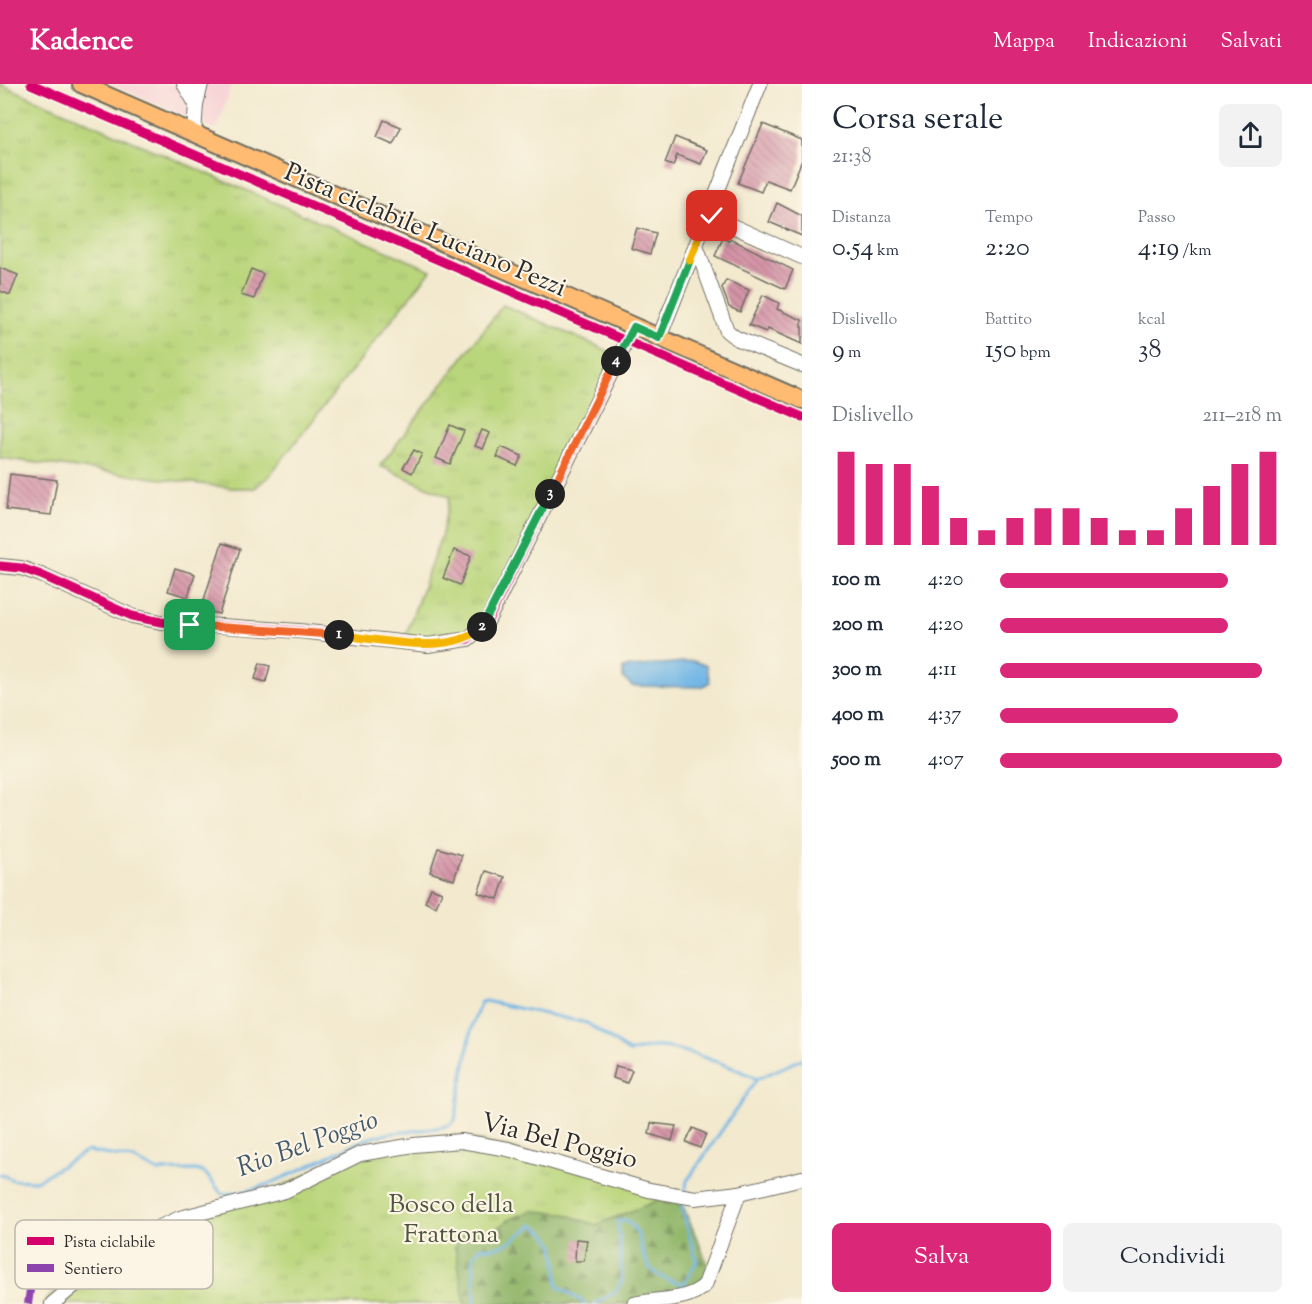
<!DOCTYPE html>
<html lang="it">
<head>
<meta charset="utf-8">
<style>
  body { margin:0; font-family:"Sorts Mill Goudy",serif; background:#f2f2f3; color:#1f2937; height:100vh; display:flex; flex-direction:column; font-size:22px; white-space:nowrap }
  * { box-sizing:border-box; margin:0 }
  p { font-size:20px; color:#747a83 }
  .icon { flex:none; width:33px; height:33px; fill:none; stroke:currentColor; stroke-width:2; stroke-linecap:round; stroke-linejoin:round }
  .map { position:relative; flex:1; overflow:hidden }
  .drawer { display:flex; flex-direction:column; background:#fff; width:510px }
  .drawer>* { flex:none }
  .pin { position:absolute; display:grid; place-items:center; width:51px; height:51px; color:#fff; margin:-26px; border-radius:12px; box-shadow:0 3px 9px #0006 }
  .km { position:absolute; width:30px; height:30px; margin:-15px; border-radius:50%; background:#222; color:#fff; font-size:16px; line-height:30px; text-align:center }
  .round { display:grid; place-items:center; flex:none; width:63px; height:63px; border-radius:9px; background:#f2f2f3 }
  .headline { display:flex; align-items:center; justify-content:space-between; height:102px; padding:0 30px }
  h1 { font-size:33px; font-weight:600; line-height:45px }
  .figures { display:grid; grid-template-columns:repeat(3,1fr); gap:9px; height:102px; padding:6px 30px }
  .figures div { display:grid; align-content:center }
  .figures b { font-size:26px; font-weight:600 }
  .figures small { font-size:16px; font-weight:400 }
  .figures p { font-size:16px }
  .chart { height:168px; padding:12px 30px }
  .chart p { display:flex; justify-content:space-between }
  .chart svg { width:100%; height:108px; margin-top:6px; stroke:#db2777; stroke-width:6 }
  .cta { display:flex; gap:12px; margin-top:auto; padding:12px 30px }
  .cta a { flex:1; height:69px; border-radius:9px; background:#db2777; color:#fff; font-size:24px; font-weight:600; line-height:69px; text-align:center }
  .cta a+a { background:#f2f2f3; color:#1f2937 }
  ul { padding:0 30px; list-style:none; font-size:20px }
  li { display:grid; grid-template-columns:96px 72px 1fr; align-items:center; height:45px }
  li i { height:15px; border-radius:8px; background:#db2777 }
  header { display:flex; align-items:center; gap:36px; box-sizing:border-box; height:84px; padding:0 30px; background:#db2777; color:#fff }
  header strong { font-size:28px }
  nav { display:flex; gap:33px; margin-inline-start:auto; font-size:21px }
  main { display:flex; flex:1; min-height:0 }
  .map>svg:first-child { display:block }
  .built { fill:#f7cfd4 }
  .grass { fill:url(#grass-tufts); stroke:#728054; stroke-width:1.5 }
  .forest { fill:url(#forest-firs); stroke:#5f714c; stroke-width:1.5 }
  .water { fill:#6fb5e5; stroke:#4d7088; stroke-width:1.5 }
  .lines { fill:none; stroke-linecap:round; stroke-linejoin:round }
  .stream { stroke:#6fb5e5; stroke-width:3 }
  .building { fill:url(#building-back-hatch) }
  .minor-casing { stroke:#716e64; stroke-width:16 }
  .major-casing { stroke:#716e64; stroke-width:20 }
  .minor { stroke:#fff; stroke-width:14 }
  .major { stroke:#ffbb71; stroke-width:16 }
  .quiet { stroke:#8e44ad; stroke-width:8; stroke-dasharray:15 8; stroke-linecap:butt }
  .cycleway-casing { stroke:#fcf5e5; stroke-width:13 }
  .cycleway { stroke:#d6006c; stroke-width:9 }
  .split-1-casing { stroke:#fff; stroke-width:12 }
  .split-2-casing { stroke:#fff; stroke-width:12 }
  .split-3-casing { stroke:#fff; stroke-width:12 }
  .split-4-casing { stroke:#fff; stroke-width:12 }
  .split-5-casing { stroke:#fff; stroke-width:12 }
  .split-6-casing { stroke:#fff; stroke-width:12 }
  .split-1 { stroke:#f0652b; stroke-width:8 }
  .split-2 { stroke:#f5b400; stroke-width:8 }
  .split-3 { stroke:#22a559; stroke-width:8 }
  .split-4 { stroke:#f0652b; stroke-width:8 }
  .split-5 { stroke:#22a559; stroke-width:8 }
  .split-6 { stroke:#f5b400; stroke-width:8 }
  .labels { text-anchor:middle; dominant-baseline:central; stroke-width:4.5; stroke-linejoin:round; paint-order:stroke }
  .street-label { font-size:26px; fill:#2b2b2b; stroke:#fcf5e5 }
  .park-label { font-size:26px; fill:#4f563f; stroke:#fcf5e5 }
  .water-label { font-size:27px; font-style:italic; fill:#435b6c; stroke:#fcf5e5 }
  .key { fill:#fcf5e5; stroke:#bdb8ad; stroke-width:1.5 }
  .key-label { font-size:16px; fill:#2b2b2b }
</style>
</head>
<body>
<header>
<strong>Kadence</strong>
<nav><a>Mappa</a><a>Indicazioni</a><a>Salvati</a></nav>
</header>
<main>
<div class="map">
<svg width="802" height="1220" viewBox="0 0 802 1220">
  <defs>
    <pattern id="grass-tufts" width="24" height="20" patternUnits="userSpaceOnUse" patternTransform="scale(1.5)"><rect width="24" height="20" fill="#bad67c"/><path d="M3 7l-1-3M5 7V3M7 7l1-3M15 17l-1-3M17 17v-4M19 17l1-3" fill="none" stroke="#a0b86b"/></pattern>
    <pattern id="forest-firs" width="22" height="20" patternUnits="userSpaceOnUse" patternTransform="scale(1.5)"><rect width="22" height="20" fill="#93b76c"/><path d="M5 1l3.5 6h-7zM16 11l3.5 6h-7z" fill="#789559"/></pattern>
    <pattern id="building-back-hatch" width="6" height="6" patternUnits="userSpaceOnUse" patternTransform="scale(1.5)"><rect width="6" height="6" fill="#d595a8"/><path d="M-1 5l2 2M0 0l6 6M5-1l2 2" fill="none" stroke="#ad7a89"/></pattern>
  </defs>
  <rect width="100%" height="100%" fill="#fcf5e5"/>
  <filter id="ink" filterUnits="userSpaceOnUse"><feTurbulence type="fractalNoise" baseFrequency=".0167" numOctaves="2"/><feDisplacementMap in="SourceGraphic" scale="12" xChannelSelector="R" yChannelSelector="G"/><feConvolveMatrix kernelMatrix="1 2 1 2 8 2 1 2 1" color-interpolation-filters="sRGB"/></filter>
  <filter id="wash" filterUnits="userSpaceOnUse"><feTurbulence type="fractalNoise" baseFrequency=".008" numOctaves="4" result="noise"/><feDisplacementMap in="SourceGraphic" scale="24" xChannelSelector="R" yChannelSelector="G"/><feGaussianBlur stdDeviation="1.35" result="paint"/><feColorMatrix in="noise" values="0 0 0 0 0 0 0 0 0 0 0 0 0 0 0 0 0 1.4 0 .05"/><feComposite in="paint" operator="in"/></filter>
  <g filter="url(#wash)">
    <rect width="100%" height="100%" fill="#f2e9ce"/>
    <polygon class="built" points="111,0 232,0 216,46"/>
    <g class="grass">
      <polygon points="0,0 431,186 269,392 255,404 232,404 0,374"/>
      <polygon points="503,221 615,270 510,492 469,553 403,559 442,450 450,413 380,382"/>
      <path d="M458,1051L673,1107L700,1162L626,1220H42C98,1153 190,1139 268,1108C308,1092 347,1067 390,1058C412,1054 435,1053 458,1051Z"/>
    </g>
    <polygon class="forest" points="659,1116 683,1122 711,1188 708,1198 644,1220 465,1220 455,1162 465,1148 490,1149 510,1135 532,1127 562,1129 596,1141"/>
    <polygon class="water" points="693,577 706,581 710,598 702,603 632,602 623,594 623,584"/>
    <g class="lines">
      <g class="stream">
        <path d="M0,1090L13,1096L36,1097L87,1067L133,1075L157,1087L196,1086L205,1089L222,1110C263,1112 331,1067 373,1053C397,1046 425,1048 450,1041L455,1036L472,941L481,918L485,917L587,939L629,968C637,967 645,964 653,963C674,960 736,984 757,995"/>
        <polyline points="685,1109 687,1097 757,995 802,975"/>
        <path d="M475,1220L473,1173L481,1163C504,1167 515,1154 533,1141C561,1155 555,1174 558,1202L586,1220"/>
        <path d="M594,1220L616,1208L622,1196L618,1137L626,1136C654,1156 626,1189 684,1200L697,1177L682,1125L684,1116"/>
      </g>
    </g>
    <g id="blocks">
      <g class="building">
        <polygon points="384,36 401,43 393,60 377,53"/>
        <polygon points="763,40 802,56 802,76 790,105 766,96 761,108 738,99"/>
        <polygon points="675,53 707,66 701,80 677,71 673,82 665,79"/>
        <polygon points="777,119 802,132 802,152 769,138"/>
        <polygon points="637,144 656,149 650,170 631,164"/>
        <polygon points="723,154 729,157 731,155 793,186 785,205 715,172"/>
        <polygon points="0,184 18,191 10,211 0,207"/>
        <polygon points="251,185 263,190 254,215 241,211"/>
        <polygon points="726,196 749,206 740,228 729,223 722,204"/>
        <polygon points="763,211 779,219 777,225 802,236 802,260 768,245 766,248 749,241"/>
        <polygon points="450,341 464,347 450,380 436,374"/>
        <polygon points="482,346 490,349 483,365 475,362"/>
        <polygon points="501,363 522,372 517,382 497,373"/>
        <polygon points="414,366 422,370 412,389 403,384"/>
        <polygon points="10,390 57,396 51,431 6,426"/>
        <polygon points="222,459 240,465 219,530 201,525"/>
        <polygon points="454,466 471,472 460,501 443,494"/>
        <polygon points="175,484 195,490 188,513 168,507"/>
        <polygon points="260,579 270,582 266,598 255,595"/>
        <polygon points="438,764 462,771 454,796 430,788"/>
        <polygon points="486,787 505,793 498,815 478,809"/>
        <polygon points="431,804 442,808 436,823 425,818"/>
        <polygon points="616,982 632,986 627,999 613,994"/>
        <polygon points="651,1039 676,1042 672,1057 649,1050"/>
        <polygon points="693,1044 706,1050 700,1064 686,1058"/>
        <polygon points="576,1155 587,1156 584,1177 575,1177"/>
      </g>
    </g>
  </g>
  <g filter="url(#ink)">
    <use href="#blocks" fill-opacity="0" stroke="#716e64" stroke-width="1.5"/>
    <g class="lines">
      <defs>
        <g id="minor">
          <polyline points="184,0 196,20"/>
          <polyline points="194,49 196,20 201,0"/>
          <polyline points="708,131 802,173"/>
          <polyline points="696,162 727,247 736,254 802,281"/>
          <polyline points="659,254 760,0"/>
          <polyline points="0,482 21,484 41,491 132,532 161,538 299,547 428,561 468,555 487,538 634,243"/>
          <polyline points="52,1220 107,1174 149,1148 180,1134 285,1107 360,1070 414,1061 461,1057 508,1065 649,1106 695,1114 739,1109 802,1094"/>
          <path d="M634,1220C659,1213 685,1219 705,1201L739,1109"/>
        </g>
        <polyline id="major" points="81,0 802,316"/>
      </defs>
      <use href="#minor" class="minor-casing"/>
      <use href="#major" class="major-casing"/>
      <use href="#minor" class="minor"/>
      <use href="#major" class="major"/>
      <polyline class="quiet" points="28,1220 34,1178 33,1144"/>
      <defs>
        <g id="cycleway">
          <polyline points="31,0 802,333"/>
          <polyline points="0,482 21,484 41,491 132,532 161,538 299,547 428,561 468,555 487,538 634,243"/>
        </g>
      </defs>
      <use href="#cycleway" class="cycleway-casing"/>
      <use href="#cycleway" class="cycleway"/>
    </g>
  </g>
  <g class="lines" filter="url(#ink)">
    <defs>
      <polyline id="split-1" points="190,541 339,551"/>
      <path id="split-2" d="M339,551C379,555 452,573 482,543"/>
      <polyline id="split-3" points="482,543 550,410"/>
      <polyline id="split-4" points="550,410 616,277"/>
      <polyline id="split-5" points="616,277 634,243 659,254 690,176"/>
      <polyline id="split-6" points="690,176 708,130 712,132"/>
    </defs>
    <use href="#split-1" class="split-1-casing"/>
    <use href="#split-2" class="split-2-casing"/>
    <use href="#split-3" class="split-3-casing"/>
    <use href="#split-4" class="split-4-casing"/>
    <use href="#split-5" class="split-5-casing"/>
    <use href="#split-6" class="split-6-casing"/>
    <use href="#split-1" class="split-1"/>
    <use href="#split-2" class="split-2"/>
    <use href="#split-3" class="split-3"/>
    <use href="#split-4" class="split-4"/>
    <use href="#split-5" class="split-5"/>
    <use href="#split-6" class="split-6"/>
  </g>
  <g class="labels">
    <g class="street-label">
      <text transform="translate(425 147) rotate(23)">Pista ciclabile Luciano Pezzi</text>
      <text transform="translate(559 1058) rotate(14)">Via Bel Poggio</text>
    </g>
    <g class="park-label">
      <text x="451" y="1121">Bosco della<tspan x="451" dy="30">Frattona</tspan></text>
    </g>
    <g class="water-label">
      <text transform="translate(308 1061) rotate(-20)">Rio Bel Poggio</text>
    </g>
  </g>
  <rect x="15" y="1136" width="198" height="69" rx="9" class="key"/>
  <rect x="27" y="1153" width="27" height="8" fill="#d6006c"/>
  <rect x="27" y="1180" width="27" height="8" fill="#8e44ad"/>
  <g class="key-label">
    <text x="64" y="1163">Pista ciclabile</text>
    <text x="64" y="1190">Sentiero</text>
  </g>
</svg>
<div class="pin" style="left:190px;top:541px;background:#1e9e55"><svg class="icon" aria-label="arrive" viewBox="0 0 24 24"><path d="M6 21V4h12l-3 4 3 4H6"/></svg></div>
<div class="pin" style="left:712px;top:132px;background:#d93025"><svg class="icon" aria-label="check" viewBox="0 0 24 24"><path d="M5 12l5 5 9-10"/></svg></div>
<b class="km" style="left:339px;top:551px">1</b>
<b class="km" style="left:482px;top:543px">2</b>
<b class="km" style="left:550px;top:410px">3</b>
<b class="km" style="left:616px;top:277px">4</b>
</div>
<section class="drawer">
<div class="headline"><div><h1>Corsa serale</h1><p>21:38</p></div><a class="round"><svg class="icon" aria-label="share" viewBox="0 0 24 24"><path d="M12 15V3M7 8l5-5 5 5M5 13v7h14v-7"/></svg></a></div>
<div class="figures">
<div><p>Distanza</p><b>0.54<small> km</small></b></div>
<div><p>Tempo</p><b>2:20</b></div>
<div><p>Passo</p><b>4:19<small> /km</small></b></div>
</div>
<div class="figures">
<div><p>Dislivello</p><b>9<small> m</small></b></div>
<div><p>Battito</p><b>150<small> bpm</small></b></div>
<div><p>kcal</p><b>38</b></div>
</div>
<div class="chart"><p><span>Dislivello</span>211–218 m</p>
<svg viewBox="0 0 160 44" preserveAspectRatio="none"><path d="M5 44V6M15 44V11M25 44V11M35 44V20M45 44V33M55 44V38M65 44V33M75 44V29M85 44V29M95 44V33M105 44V38M115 44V38M125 44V29M135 44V20M145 44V11M155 44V6"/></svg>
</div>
<ul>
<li><b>100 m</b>4:20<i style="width:81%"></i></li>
<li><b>200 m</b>4:20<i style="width:81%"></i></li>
<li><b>300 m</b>4:11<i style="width:93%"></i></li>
<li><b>400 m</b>4:37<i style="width:63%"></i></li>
<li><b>500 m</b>4:07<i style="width:100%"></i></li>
</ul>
<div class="cta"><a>Salva</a><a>Condividi</a></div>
</section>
</main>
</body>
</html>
